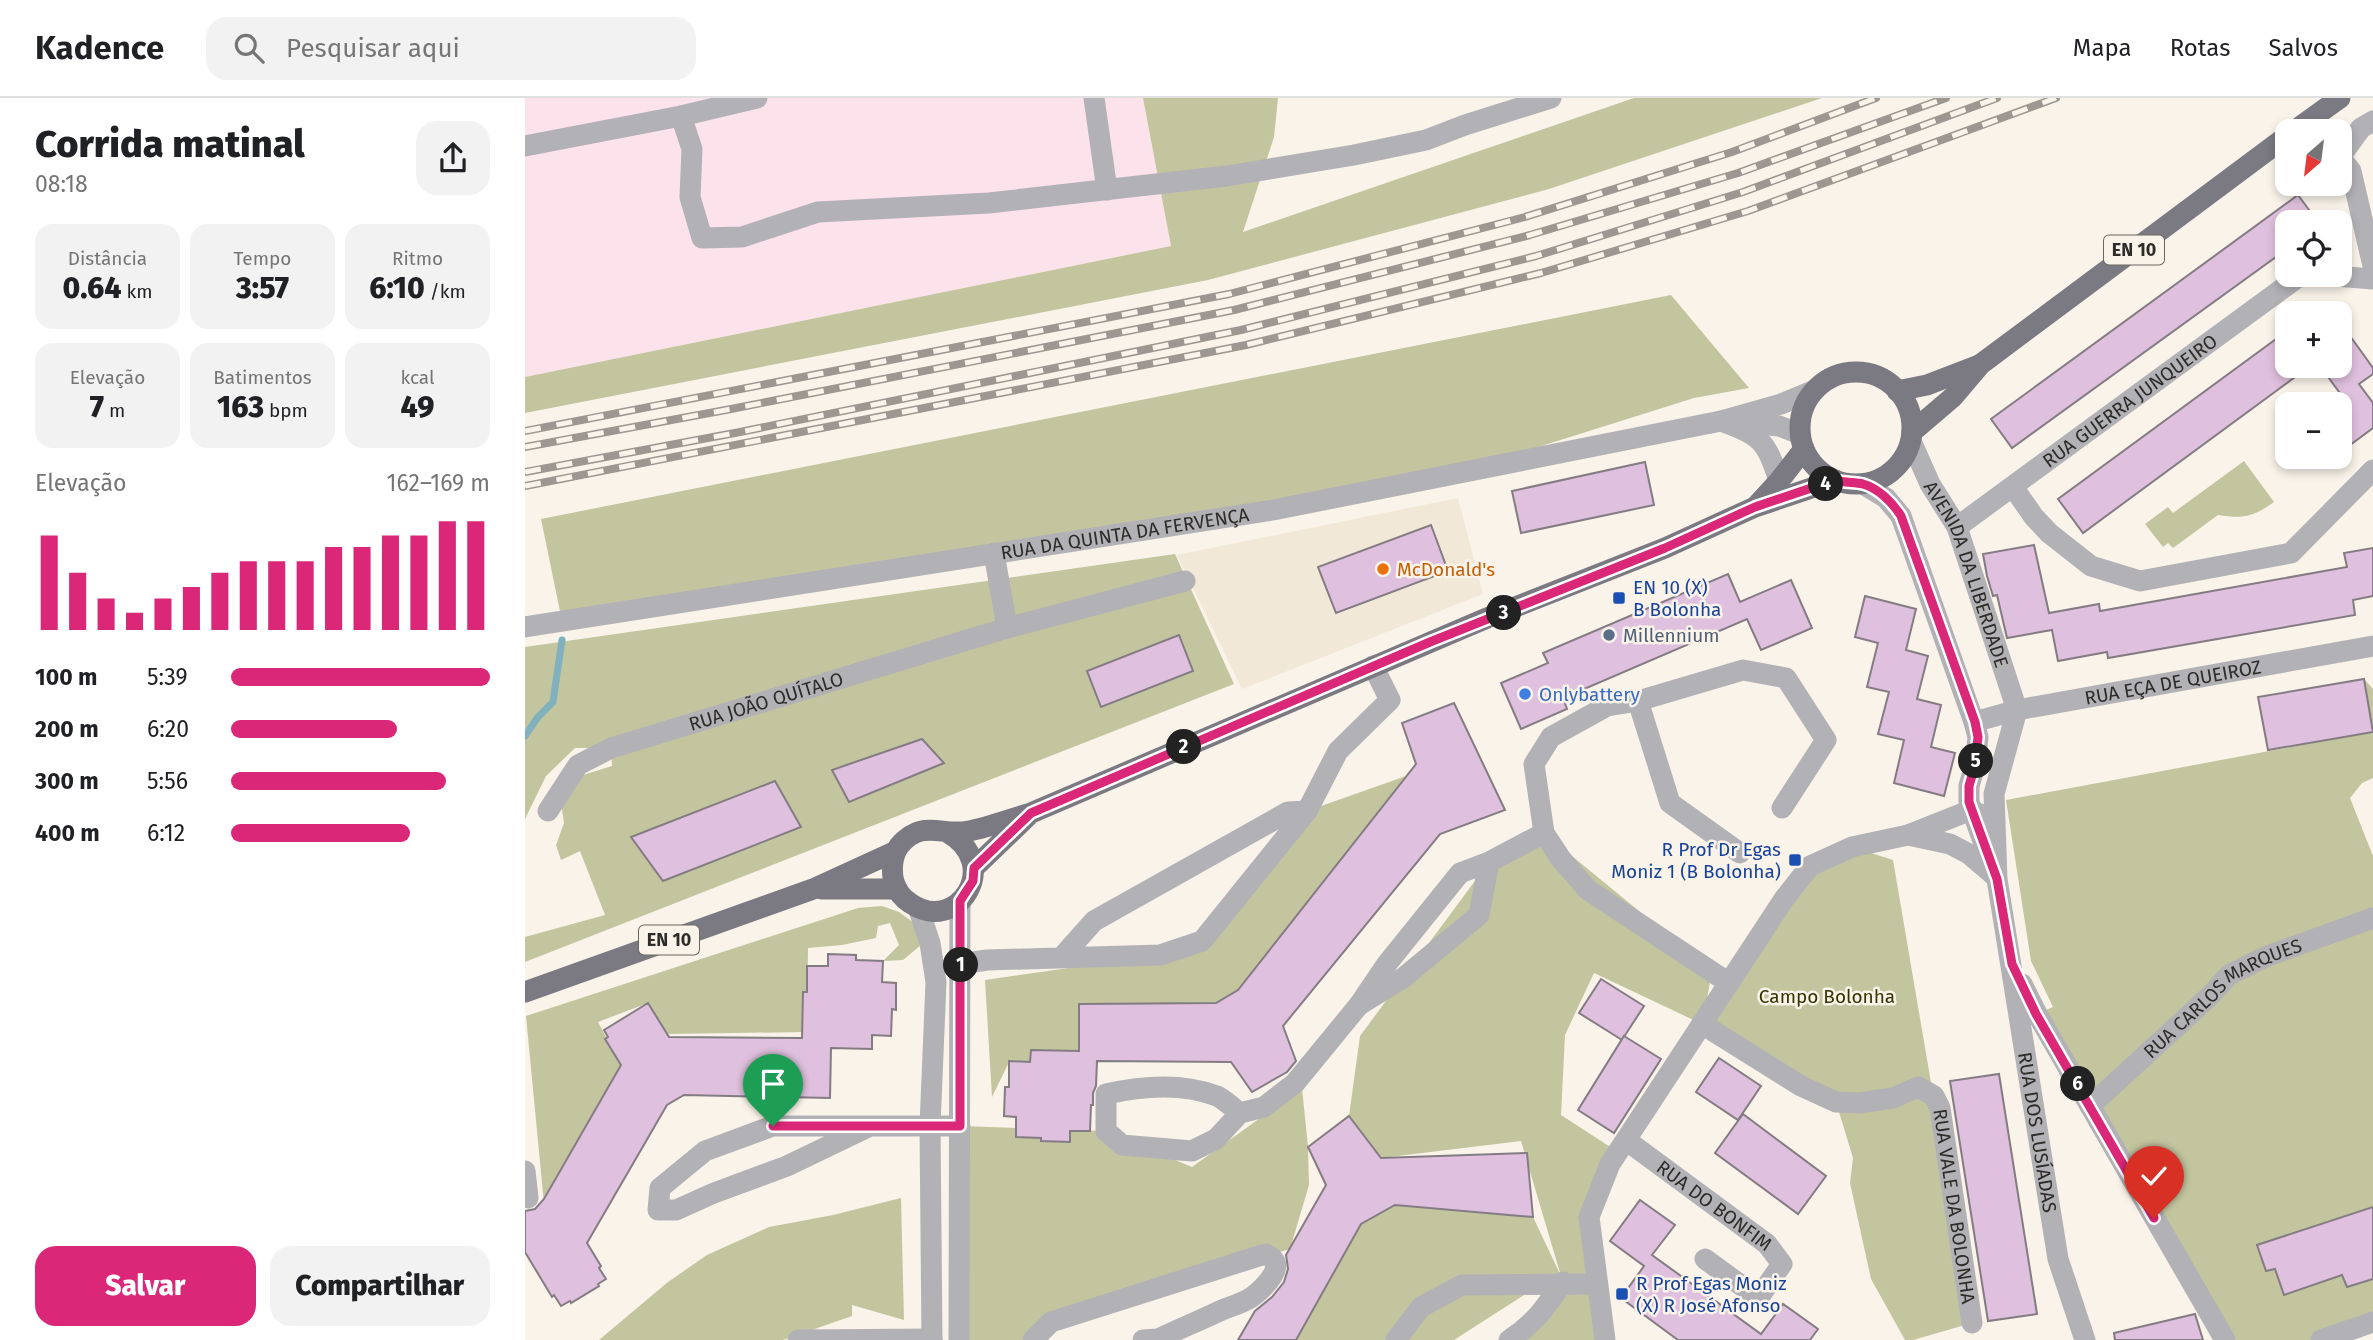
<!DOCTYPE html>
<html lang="pt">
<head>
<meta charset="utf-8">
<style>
  body { margin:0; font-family:"Fira Sans",sans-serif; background:#f2f2f2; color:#202124; height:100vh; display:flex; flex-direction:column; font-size:26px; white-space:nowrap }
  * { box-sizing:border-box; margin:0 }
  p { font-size:23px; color:#757577 }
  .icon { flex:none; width:38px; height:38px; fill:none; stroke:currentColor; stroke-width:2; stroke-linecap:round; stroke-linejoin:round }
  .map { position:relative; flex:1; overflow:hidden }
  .sheet { display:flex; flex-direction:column; background:#fff; width:525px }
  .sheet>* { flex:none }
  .needle { width:46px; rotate:208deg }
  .fabs { position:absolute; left:1750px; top:21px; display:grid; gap:14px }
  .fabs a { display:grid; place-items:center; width:77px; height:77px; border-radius:14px; background:#fff; box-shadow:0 4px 10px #0003; font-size:35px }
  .pin { position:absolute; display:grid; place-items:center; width:60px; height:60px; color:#fff; margin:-72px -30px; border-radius:50% 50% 50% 0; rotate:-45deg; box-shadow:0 0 7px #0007 }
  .pin .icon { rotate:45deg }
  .km { position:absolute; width:35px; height:35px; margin:-18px; border-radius:50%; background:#222; color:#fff; font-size:19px; line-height:35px; text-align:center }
  .round { display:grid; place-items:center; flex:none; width:74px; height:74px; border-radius:21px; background:#f2f2f2 }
  .headline { display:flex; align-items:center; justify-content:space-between; height:119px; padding:0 35px }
  h1 { font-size:38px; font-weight:800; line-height:52px }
  .metrics { display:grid; grid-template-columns:repeat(3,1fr); gap:10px; height:119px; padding:7px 35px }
  .metrics div { display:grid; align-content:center; border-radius:18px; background:#f2f2f2; text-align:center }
  .metrics b { font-size:30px; font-weight:800 }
  .metrics small { font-size:19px; font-weight:400 }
  .metrics p { font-size:19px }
  .chart { height:196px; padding:14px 35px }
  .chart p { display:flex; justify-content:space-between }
  .chart svg { width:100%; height:126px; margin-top:7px; stroke:#db2777; stroke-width:6 }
  .cta { display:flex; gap:14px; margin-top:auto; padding:14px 35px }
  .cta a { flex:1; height:80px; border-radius:21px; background:#db2777; color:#fff; font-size:28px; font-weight:800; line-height:80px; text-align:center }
  .cta a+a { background:#f2f2f2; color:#202124 }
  ul { padding:0 35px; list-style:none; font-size:23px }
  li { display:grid; grid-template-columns:112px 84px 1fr; align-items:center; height:52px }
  li i { height:18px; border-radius:9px; background:#db2777 }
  header { display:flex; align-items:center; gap:42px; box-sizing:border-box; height:98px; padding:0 35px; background:#fff; border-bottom:2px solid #e0e0e0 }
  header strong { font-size:33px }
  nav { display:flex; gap:38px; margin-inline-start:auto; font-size:24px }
  .search { width:490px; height:63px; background:#f2f2f2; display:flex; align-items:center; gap:18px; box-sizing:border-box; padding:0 24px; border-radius:21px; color:#757577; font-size:26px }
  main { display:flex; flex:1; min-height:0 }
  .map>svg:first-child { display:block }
  .built { fill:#f1e8d7 }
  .industrial { fill:#fce2eb }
  .green { fill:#c3c59f }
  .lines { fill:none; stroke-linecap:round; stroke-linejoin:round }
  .stream { stroke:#82b1be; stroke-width:7 }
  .building { fill:#dfc0de; stroke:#847c83; stroke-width:2 }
  .minor { stroke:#b2b1b5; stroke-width:21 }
  .major { stroke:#7b7981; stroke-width:21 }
  .rail-casing { stroke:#9c9891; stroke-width:8 }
  .rail { stroke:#f9f3e9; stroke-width:5; stroke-dasharray:16; stroke-linecap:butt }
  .route-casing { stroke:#fff; stroke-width:14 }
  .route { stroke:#db2777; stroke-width:9 }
  .food-dot { fill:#e8710a; stroke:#f9f3e9; stroke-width:2.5 }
  .transit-dot { fill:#1a4fb4; stroke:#f9f3e9; stroke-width:2.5 }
  .service-dot { fill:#5c6f8a; stroke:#f9f3e9; stroke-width:2.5 }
  .shop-dot { fill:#3f7fe0; stroke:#f9f3e9; stroke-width:2.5 }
  .labels { text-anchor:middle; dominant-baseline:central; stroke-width:5; stroke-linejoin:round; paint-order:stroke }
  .shield { fill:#f9f3e9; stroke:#6b6863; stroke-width:2 }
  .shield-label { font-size:18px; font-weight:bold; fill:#2e2c29 }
  .street-label { font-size:19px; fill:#2e2c29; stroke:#f9f3e9 }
  .food-label { font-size:19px; fill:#c56008; stroke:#f9f3e9; text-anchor:start }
  .transit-label { font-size:19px; fill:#164399; stroke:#f9f3e9; text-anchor:start }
  .service-label { font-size:19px; fill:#4e5e75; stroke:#f9f3e9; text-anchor:start }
  .shop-label { font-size:19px; fill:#366cbe; stroke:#f9f3e9; text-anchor:start }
  .park-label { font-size:19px; fill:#333403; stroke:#f9f3e9 }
</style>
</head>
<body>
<header>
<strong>Kadence</strong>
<div class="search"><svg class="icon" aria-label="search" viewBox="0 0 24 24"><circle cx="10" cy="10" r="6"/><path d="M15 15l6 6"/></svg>Pesquisar aqui</div>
<nav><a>Mapa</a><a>Rotas</a><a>Salvos</a></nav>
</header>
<main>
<section class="sheet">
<div class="headline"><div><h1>Corrida matinal</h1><p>08:18</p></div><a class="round"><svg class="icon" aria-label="share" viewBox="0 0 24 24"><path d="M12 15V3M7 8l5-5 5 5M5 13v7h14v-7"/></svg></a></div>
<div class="metrics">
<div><p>Distância</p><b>0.64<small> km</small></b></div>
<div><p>Tempo</p><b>3:57</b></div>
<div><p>Ritmo</p><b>6:10<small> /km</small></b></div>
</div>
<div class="metrics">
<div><p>Elevação</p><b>7<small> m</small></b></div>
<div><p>Batimentos</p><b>163<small> bpm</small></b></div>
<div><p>kcal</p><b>49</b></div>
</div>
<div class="chart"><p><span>Elevação</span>162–169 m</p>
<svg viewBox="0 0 160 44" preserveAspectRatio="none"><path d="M5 44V11M15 44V24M25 44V33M35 44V38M45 44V33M55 44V29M65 44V24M75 44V20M85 44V20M95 44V20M105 44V15M115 44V15M125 44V11M135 44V11M145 44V6M155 44V6"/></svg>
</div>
<ul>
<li><b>100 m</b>5:39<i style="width:100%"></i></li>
<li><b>200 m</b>6:20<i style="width:64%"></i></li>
<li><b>300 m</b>5:56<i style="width:83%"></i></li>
<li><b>400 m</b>6:12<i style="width:69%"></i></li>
</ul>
<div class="cta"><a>Salvar</a><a>Compartilhar</a></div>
</section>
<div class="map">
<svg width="1848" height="1242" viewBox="0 0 1848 1242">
  <rect width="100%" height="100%" fill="#f9f3e9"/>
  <polygon class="built" points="933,400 958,496 717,591 652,457"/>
  <polygon class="industrial" points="0,0 618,0 646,148 0,279"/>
  <g class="green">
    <polygon points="618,0 753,0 749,39 718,134 1109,0 1297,0 1024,91 683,182 0,315 0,279 646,148"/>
    <polygon points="1146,197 1224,290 1169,300 931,375 37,523 16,421"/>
    <path d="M1719,363L1749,404C1728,419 1718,421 1693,417L1648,450L1643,445L1638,449L1620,426L1643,409L1648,415Z"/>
    <polygon points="650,456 709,586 0,864 0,839 80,817 55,753 36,762 31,747 39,725 36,705 58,677 87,668 86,650 50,650 21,678 0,721 0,549"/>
    <polygon points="1839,581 1848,591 1848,680 1837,685 1825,700 1848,758 1848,1222 1787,1242 1701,1242 1512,916 1528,909 1506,863 1481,702 1847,634"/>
    <polygon points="881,678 713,892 691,905 554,906 554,957 533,953 506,952 505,964 484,964 467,999 460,882 635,857 677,844 782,713"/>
    <polygon points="1019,735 1187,873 1178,923 1259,801 1327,749 1368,762 1447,1225 1388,1242 1380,1242 1346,1181 1325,1085 1328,1060 1311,1004 1177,926 1069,875 1040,937 1036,1017 1093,1054 1064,1120 1085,1242 984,1242 1030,1177 929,1242 771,1242 836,1126 870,1107 1008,1119 1036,1178 996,1043 856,1060 824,1018 835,938 964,764"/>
    <polygon points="357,808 374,814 392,827 395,848 378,862 358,863 374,847 365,825 353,828 351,840 317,847 283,850 282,934 142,936 123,905 73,924 96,967 19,1106 1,918 333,810"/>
    <polygon points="777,990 783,1049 784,1087 765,1151 526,1224 508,1242 434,1242 435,1028 581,1033 667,1069"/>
    <polygon points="376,1100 379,1222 327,1207 327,1218 258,1242 74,1242 143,1184 182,1157 244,1129 308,1117"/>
  </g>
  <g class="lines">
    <polyline class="stream" points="0,638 13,619 28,604 37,542"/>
  </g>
  <g class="building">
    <polygon points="1773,97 1793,124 1762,124 1762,151 1487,350 1466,321"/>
    <polygon points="1815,224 1848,270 1848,276 1834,286 1848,305 1848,330 1825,347 1815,333 1815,300 1817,298 1795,268 1815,268"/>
    <polygon points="1762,233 1762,268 1785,268 1558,435 1533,401"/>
    <polygon points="1120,364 1129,407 996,435 987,393"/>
    <polygon points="906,427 923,473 811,515 793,469"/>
    <polygon points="1509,447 1524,515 1574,506 1575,513 1822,469 1819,455 1848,450 1848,498 1828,502 1830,517 1583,560 1582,554 1533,563 1527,532 1482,540 1472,497 1468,498 1462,478 1458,456"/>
    <polygon points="1203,476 1215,504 1266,482 1287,530 1236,552 1222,521 1038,600 1042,611 996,631 976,585 1023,565 1018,555"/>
    <polygon points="1340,498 1391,511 1381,552 1403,558 1392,601 1416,607 1406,649 1430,655 1419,698 1369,685 1379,642 1353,636 1364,594 1342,589 1353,545 1330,539"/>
    <polygon points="654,537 668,573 576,609 562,573"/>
    <polygon points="1839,581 1848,634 1743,652 1733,599"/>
    <polygon points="929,605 980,712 915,736 758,928 771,963 762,974 727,994 706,964 572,963 571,988 568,995 568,1007 566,1007 565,1033 545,1033 545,1044 516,1043 516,1040 491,1039 491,1019 479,1018 480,989 484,989 484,963 505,964 506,952 554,953 554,906 691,905 713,892 891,666 877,625"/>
    <polygon points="397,641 419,665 324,704 307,672"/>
    <polygon points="250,683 276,729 138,783 106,739"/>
    <polygon points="303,856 331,857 331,862 358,863 357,884 371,885 371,912 367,911 366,938 347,937 347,951 306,950 305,1000 159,997 142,1007 62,1145 76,1168 74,1170 81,1181 73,1186 74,1188 46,1205 45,1203 36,1208 29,1197 27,1199 0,1154 0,1113 10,1111 19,1101 96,967 80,941 83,939 79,932 123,905 144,939 277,940 278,894 282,894 282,868 303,868"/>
    <polygon points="1076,881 1119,908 1097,942 1054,915"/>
    <polygon points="1099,938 1136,961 1089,1035 1053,1012"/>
    <polygon points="1194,960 1236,988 1213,1022 1171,994"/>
    <polygon points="1474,976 1512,1216 1463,1223 1425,983"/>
    <polygon points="1218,1016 1301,1078 1273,1116 1190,1055"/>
    <polygon points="824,1018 856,1060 1002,1055 1008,1119 870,1107 836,1126 771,1242 713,1242 730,1213 747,1199 759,1184 763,1171 761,1157 801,1087 783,1049"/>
    <polygon points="1115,1102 1150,1127 1127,1157 1236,1236 1258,1206 1293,1231 1285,1242 1153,1242 1096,1200 1119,1168 1085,1143"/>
    <polygon points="1848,1109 1848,1181 1822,1189 1817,1177 1759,1197 1750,1171 1741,1173 1732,1147"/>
    <polygon points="1670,1216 1678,1242 1590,1242 1589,1235"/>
  </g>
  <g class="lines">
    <g class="minor">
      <polyline points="569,0 582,92"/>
      <polyline points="156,18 167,51 165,99 177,140 217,139 293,114 464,105 702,78 829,57 901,42 940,27 1026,0"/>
      <polyline points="1848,23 1836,30 1815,59 1826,73 1848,168"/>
      <polyline points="0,48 156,18 232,0"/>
      <polyline points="1797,177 1848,181"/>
      <path d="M1196,323C1236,338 1241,342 1254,383"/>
      <polyline points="1212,324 1254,328 1275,336"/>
      <path id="s1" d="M1386,343L1405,386L1432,429L1492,612L1469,696L1472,781L1533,1161L1560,1242"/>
      <polyline points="1338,386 1361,400 1376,418 1449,624 1453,639 1450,667 1444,688 1444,704 1464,760"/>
      <polyline points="1488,389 1509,419 1524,435 1566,468 1615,483 1766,455 1848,372"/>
      <path id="s2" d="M1432,429L1776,177"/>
      <polyline points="469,455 482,530"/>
      <path id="s3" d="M0,529L748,412L1196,323L1256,306L1290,292"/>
      <polyline points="1113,603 1145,705 1215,755"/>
      <path id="s4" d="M1449,624L1492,612L1848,548"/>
      <path id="s5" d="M23,713L53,667L86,650L482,530L660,483"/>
      <polyline points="782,713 813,653 865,602 848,568"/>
      <polyline points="1383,737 1425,746 1444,756 1471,779"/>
      <polyline points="964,764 954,817 878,880 834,907 861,867 935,775 964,764 1019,735"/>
      <polyline points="394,812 405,845 411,884 405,1028 407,1242"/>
      <polyline points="436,866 462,862 635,857 677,843 782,713 763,714 569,823 536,860"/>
      <polyline points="1204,885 1063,792 1036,761 1019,735 1009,666 1026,639 1082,608 1113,603 1218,572 1261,580 1301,642 1257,710"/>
      <polyline points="1497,886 1512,916 1700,1242"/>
      <path id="s6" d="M1177,926L1276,988L1311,1004L1334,1005L1368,1000L1393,989L1409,998L1415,1010L1447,1225"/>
      <path id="s7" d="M1565,1008L1686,897L1704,877L1740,859L1848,820"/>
      <path d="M715,1015L691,1041L667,1053L597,1047L581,1033V996C616,988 658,985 692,998C700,1002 708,1010 715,1015L739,1009L770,985L834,907"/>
      <polyline points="345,1028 262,1068 189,1095 151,1112 133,1112 135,1090 180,1053 248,1028 435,1028"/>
      <path id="s8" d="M1101,1042L1242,1146L1257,1166L1237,1195L1228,1196L1180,1161"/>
      <polyline points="0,1073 3,1100"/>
      <polyline points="273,1242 407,1241"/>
      <polyline points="434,1242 435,803"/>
      <path d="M508,1242L526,1224L740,1156C765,1165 740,1189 727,1199C718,1205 707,1208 697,1212C676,1222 654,1231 633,1241L618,1242"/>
      <polyline points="871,1242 896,1209 937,1187 1072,1186"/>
      <path d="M984,1242C1009,1226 1021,1209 1038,1184"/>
      <polyline points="1080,1242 1064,1119 1085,1066 1259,801 1285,768 1327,749 1383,737 1446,712 1469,723"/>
      <polyline points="1796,1242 1848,1224"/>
    </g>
    <g class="major">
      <polyline points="1769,33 1815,0"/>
      <circle cx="1331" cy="330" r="56"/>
      <polyline points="1372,293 1402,287 1454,267"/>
      <polyline points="1387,334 1428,299 1456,266 1762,38"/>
      <polyline points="1231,408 1254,383 1279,351"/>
      <path d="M422,734C479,766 432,838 385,805C377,800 372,793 369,784C366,773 367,758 374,748C397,720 417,739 444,733C465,729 485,721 506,715L962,520L1140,450L1230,409L1310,382"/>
      <polyline points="449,770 503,718"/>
      <polyline points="297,791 372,791"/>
      <polyline points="0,894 288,791 371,753"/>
    </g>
    <defs>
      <g id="rail">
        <polyline points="0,333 704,196 1000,119 1207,54 1351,0"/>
        <polyline points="0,349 206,311 709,212 1005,137 1213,75 1421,0"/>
        <polyline points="0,374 215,334 716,232 1011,158 1218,94 1472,0"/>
        <polyline points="0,388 721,247 1016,175 1223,113 1531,0"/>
      </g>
    </defs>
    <use href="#rail" class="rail-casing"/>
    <use href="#rail" class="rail"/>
  </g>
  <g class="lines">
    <defs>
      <path id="route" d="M248,1028H435V803L448,783L449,770L506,715L905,544L1140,450L1230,409L1310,382C1319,385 1329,384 1338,386C1353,390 1368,405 1376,418L1450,624L1453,639L1450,667L1444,688V704L1472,781L1487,866L1511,916L1629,1120"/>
    </defs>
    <use href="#route" class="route-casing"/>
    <use href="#route" class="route"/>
  </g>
  <circle class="food-dot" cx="858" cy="471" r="7"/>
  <g class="transit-dot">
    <rect x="1087" y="493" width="14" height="14" rx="3.5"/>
    <rect x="1263" y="755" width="14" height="14" rx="3.5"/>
    <rect x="1090" y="1189" width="14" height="14" rx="3.5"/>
  </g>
  <circle class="service-dot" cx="1084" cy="537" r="7"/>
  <circle class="shop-dot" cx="1000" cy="596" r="7"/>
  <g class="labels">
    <g class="shield">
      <rect x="1579" y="137.5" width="60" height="29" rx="5"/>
      <rect x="114" y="827.5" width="60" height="29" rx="5"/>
    </g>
    <g class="shield-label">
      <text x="1609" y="152">EN 10</text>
      <text x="144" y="842">EN 10</text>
    </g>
    <g class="street-label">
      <text stroke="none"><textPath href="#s2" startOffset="214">RUA GUERRA JUNQUEIRO</textPath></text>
      <text stroke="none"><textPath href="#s3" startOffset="607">RUA DA QUINTA DA FERVENÇA</textPath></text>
      <text stroke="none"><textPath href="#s1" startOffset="145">AVENIDA DA LIBERDADE</textPath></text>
      <text stroke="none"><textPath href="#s4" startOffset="203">RUA EÇA DE QUEIROZ</textPath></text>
      <text stroke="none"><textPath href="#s5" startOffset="254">RUA JOÃO QUÍTALO</textPath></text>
      <text stroke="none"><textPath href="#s7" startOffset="173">RUA CARLOS MARQUES</textPath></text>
      <text stroke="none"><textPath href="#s1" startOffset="719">RUA DOS LUSÍADAS</textPath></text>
      <text stroke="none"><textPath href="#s8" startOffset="110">RUA DO BONFIM</textPath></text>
      <text stroke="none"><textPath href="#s6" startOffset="371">RUA VALE DA BOLONHA</textPath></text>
    </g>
    <g class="food-label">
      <text x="872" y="471">McDonald's</text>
    </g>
    <g class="transit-label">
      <text x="1108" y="489">EN 10 (X)<tspan x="1108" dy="22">B Bolonha</tspan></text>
      <text x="1256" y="751" text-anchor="end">R Prof Dr Egas<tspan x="1256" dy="22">Moniz 1 (B Bolonha)</tspan></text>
      <text x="1111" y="1185">R Prof Egas Moniz<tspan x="1111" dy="22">(X) R José Afonso</tspan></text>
    </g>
    <g class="service-label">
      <text x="1098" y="537">Millennium</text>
    </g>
    <g class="shop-label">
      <text x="1014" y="596">Onlybattery</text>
    </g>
    <g class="park-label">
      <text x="1302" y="898">Campo Bolonha</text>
    </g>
  </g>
</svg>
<div class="fabs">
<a><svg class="needle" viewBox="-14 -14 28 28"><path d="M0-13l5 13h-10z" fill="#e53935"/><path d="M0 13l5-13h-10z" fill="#757577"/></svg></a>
<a><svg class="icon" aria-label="locate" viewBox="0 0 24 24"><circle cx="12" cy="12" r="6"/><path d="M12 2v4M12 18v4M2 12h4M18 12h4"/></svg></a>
<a>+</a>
<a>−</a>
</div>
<div class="pin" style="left:248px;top:1028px;background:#1e9e55"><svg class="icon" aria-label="arrive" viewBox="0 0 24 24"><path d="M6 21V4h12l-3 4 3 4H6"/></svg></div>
<div class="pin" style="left:1629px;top:1120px;background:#d93025"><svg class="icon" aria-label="check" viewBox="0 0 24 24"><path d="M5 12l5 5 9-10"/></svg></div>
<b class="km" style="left:436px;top:867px">1</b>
<b class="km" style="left:659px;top:649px">2</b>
<b class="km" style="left:979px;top:515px">3</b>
<b class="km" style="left:1301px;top:386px">4</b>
<b class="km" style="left:1451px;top:663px">5</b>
<b class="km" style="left:1553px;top:986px">6</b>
</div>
</main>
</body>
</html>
